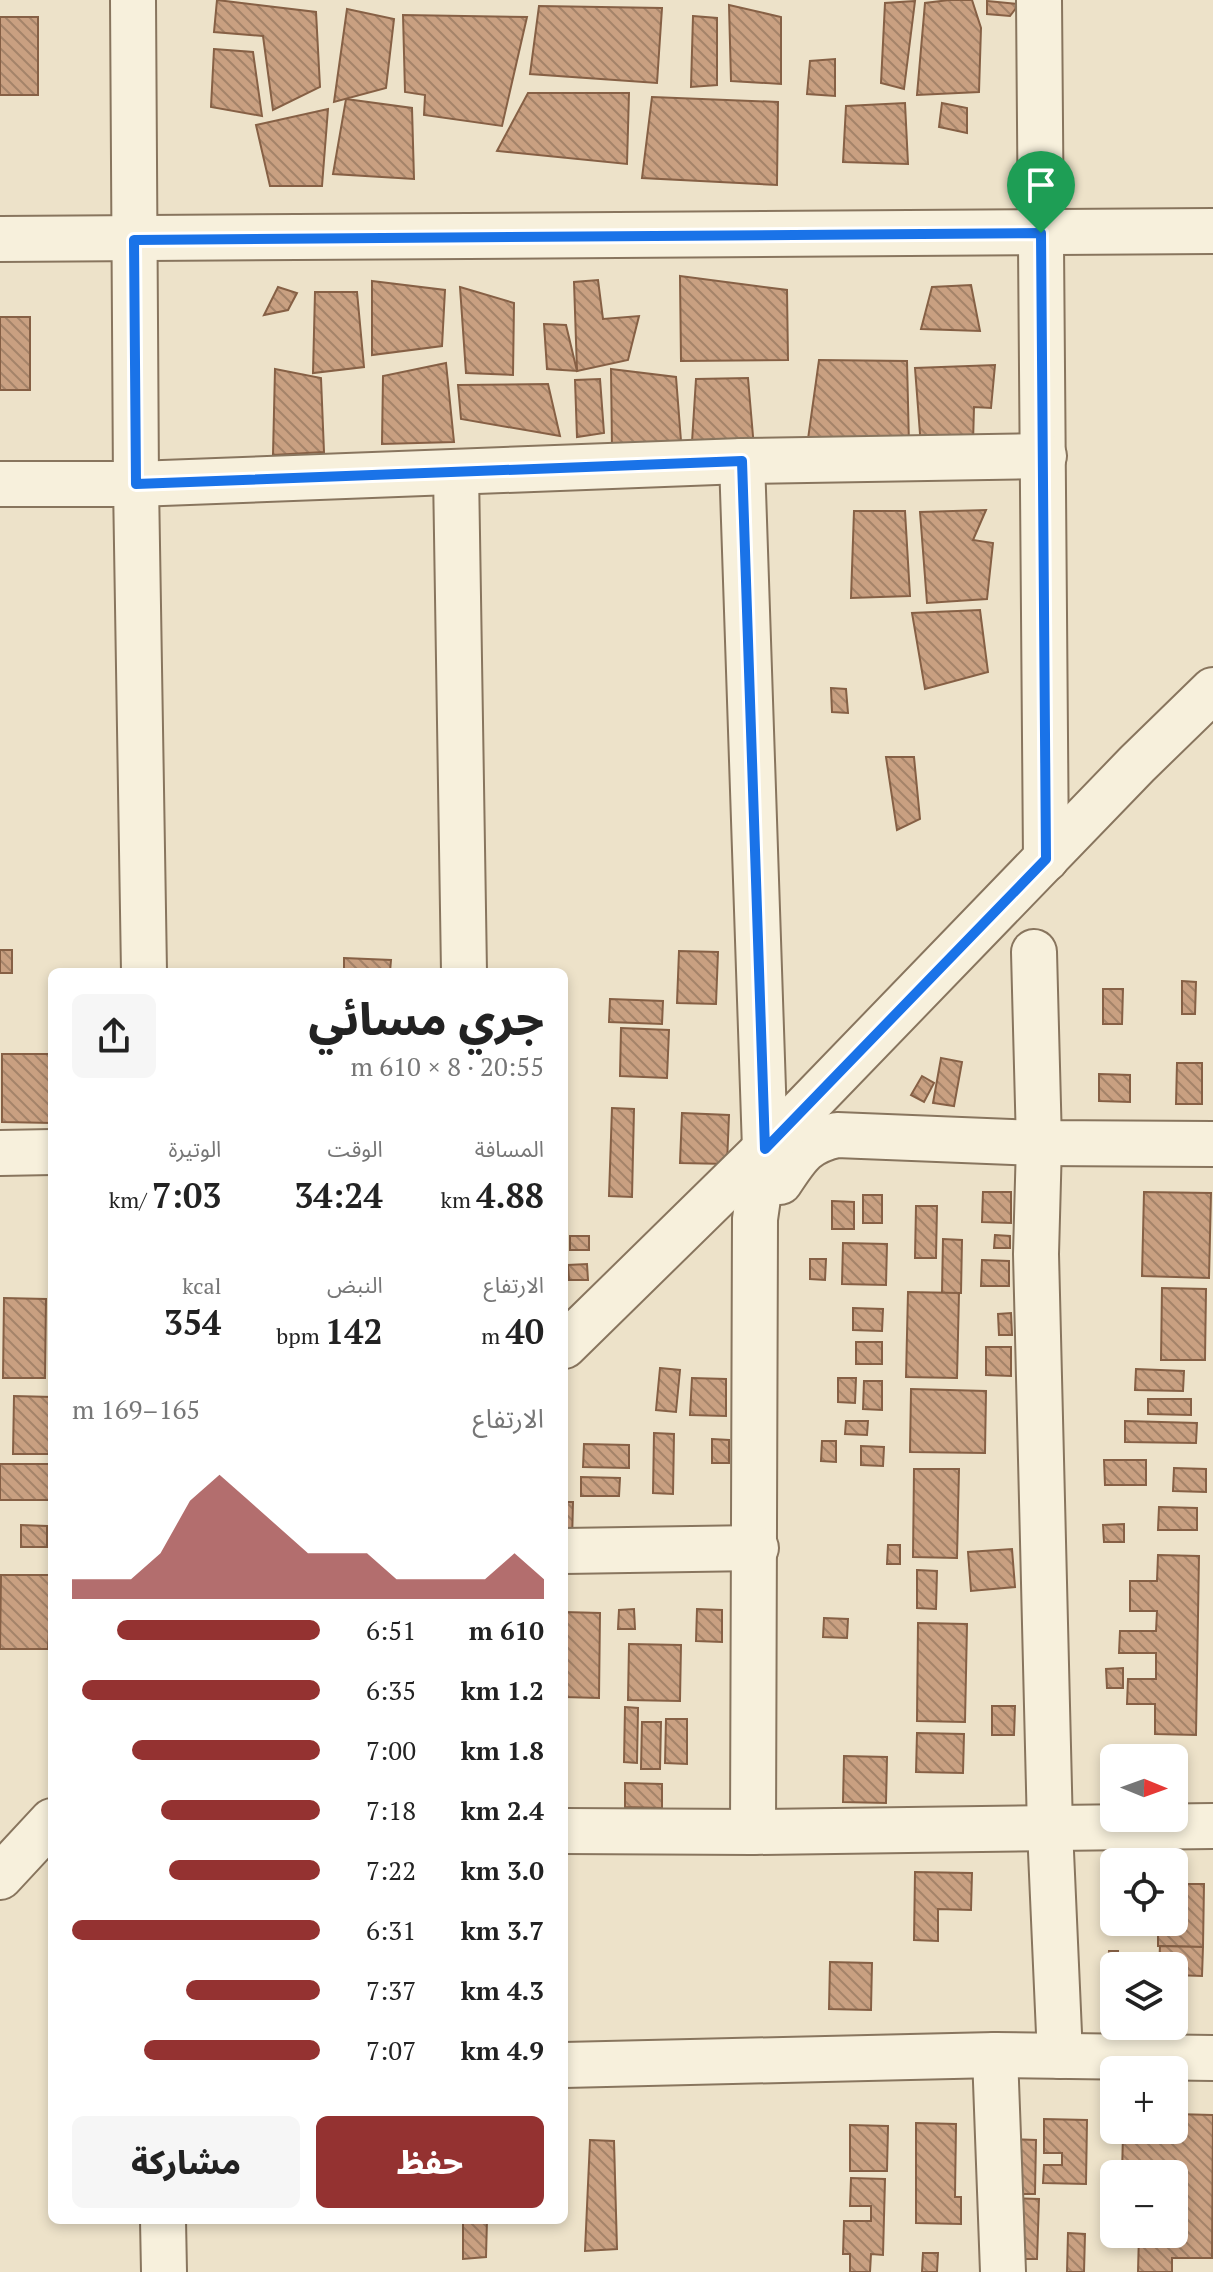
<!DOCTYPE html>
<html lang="ar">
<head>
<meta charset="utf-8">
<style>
  body { margin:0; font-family:"PT Serif","Noto Sans Arabic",serif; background:#f6f6f6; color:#222; direction:rtl; height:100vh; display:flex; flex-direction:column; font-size:30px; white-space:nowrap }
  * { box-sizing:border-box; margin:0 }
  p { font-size:26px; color:#767676 }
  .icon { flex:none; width:44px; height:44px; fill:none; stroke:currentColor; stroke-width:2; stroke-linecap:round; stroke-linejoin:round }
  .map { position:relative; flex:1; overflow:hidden; direction:ltr }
  .side { position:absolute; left:48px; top:968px; width:520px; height:1256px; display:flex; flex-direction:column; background:#fff; border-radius:12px; box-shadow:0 4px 12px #0003; direction:rtl }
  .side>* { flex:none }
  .needle { width:52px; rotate:91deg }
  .buttons { position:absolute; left:1100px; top:1744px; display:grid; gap:16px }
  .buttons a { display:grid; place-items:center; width:88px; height:88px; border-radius:12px; background:#fff; box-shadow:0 4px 12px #0003; font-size:40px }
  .pin { position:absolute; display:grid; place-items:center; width:68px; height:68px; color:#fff; margin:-82px -34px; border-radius:50% 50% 50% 0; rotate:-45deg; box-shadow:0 0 8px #0007 }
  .pin .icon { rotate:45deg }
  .round { display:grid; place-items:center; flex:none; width:84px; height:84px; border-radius:12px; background:#f6f6f6 }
  .summary { display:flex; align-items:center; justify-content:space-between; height:136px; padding:0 24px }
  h1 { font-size:44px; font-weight:800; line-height:60px }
  .stats { display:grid; grid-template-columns:repeat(3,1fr); gap:12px; height:136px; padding:8px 24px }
  .stats div { display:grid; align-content:center }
  .stats b { font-size:34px; font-weight:800 }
  .stats small { font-size:22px; font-weight:400 }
  .stats p { font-size:22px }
  .chart { height:224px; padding:16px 24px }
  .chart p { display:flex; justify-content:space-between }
  .chart svg { width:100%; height:144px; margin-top:8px; fill:#943231; opacity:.7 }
  .cta { display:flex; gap:16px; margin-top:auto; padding:16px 24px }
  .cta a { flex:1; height:92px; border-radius:12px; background:#943231; color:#fff; font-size:32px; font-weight:800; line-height:92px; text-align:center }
  .cta a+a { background:#f6f6f6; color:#222 }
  ul { padding:0 24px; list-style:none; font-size:26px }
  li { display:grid; grid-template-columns:128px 96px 1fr; align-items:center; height:60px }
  li i { height:20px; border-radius:10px; background:#943231 }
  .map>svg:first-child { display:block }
  .building { fill:url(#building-back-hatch); stroke:#866045; stroke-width:2 }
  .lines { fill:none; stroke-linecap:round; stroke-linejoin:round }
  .minor-casing { stroke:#88755e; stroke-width:48 }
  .minor { stroke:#f7f0dc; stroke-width:44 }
  .route-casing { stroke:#fff; stroke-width:16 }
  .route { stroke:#1a73e8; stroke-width:10 }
</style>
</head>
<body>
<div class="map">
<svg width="1213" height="2272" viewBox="0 0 1213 2272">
  <defs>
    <pattern id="building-back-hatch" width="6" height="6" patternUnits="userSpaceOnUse" patternTransform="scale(2)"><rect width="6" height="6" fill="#c9a081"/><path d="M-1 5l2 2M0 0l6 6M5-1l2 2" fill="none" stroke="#a48369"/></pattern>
  </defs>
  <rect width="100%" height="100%" fill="#ede2c9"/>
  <g class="building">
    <polygon points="217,0 316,12 320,87 273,110 263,36 214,32"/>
    <polygon points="949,0 972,0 981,28 979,92 917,95 925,3"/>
    <polygon points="915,1 904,89 881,83 885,3"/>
    <polygon points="987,1 1019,4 1010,16 987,14"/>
    <polygon points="729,5 781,17 781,84 731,81"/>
    <polygon points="539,6 662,8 657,83 530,74"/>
    <polygon points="347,9 394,19 386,88 334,102"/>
    <polygon points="403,15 527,17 502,126 424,115 425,95 405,92"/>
    <polygon points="693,16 717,18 717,85 691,87"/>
    <rect x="0" y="17" width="38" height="78"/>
    <polygon points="214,49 253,52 262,116 211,107"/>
    <polygon points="835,59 835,96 807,94 810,61"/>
    <polygon points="528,93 629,93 627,164 497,151"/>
    <polygon points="652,97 778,102 777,185 642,178"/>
    <polygon points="346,99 412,108 414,179 333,174"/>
    <polygon points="905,103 908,164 843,162 846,106"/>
    <polygon points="942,103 967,108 967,133 939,127"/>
    <polygon points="328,109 322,186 270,186 256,125"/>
    <polygon points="680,276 787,290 788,360 681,361"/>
    <polygon points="598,280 603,319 639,316 628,360 577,371 574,282"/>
    <polygon points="372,281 445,290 442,346 372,355"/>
    <polygon points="971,285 980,331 921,329 932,287"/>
    <polygon points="278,287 297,293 288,310 264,315"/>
    <polygon points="460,287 514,303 513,375 466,373"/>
    <polygon points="315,292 357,292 364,367 313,373"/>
    <rect x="0" y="317" width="30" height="73"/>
    <polygon points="544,324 566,325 577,371 547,369"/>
    <polygon points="819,360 907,361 909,445 808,439"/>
    <polygon points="446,363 454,442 382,444 383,376"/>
    <polygon points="995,365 991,408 974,407 973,443 921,447 915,368"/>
    <polygon points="275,369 321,378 324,452 273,455"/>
    <polygon points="611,369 676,377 681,441 612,449"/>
    <polygon points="748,378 754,448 692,442 696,379"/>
    <polygon points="600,379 604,433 577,437 575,380"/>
    <polygon points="548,384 560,436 461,419 458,385"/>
    <polygon points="986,510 973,540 993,543 987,599 927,603 920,512"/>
    <polygon points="854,511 905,511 910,596 851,598"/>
    <polygon points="980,610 988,672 925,689 912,613"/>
    <polygon points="831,688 846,689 848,713 832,712"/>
    <polygon points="886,757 914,757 920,819 897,830"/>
    <rect x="0" y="950" width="12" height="23"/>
    <polygon points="679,951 718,952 716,1004 677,1003"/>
    <polygon points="344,958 391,960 390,972 344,972"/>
    <polygon points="1182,981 1196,982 1195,1014 1182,1014"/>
    <polygon points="1103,989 1123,989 1122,1024 1103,1024"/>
    <polygon points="610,999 663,1001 662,1024 609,1022"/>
    <polygon points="621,1028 669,1030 667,1078 620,1076"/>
    <polygon points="2,1054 52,1054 52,1123 2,1122"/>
    <polygon points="941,1058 962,1062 954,1106 933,1103"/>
    <polygon points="1177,1063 1202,1063 1202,1104 1176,1104"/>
    <polygon points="1099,1074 1130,1075 1130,1102 1099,1101"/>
    <polygon points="922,1076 934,1083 924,1102 911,1095"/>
    <polygon points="612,1108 634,1109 632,1197 609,1196"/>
    <polygon points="682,1113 729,1115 727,1164 680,1163"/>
    <polygon points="983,1192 1011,1192 1011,1223 982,1222"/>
    <polygon points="1144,1192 1211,1193 1209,1278 1142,1276"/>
    <rect x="863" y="1195" width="19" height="28"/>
    <polygon points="832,1201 854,1202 854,1229 832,1229"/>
    <polygon points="916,1206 937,1206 936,1258 915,1258"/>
    <polygon points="995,1235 1010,1236 1010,1248 994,1248"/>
    <rect x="570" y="1236" width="19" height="14"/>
    <polygon points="943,1239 962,1240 961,1293 942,1293"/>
    <polygon points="843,1243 887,1244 886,1285 842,1284"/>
    <polygon points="810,1259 826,1259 825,1280 810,1279"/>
    <polygon points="982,1260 1009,1261 1009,1286 981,1286"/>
    <polygon points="587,1264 588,1280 569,1280 568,1265"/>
    <polygon points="1162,1288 1206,1289 1205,1360 1161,1360"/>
    <polygon points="908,1292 959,1293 957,1378 906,1377"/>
    <polygon points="4,1298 46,1299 45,1378 3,1378"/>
    <polygon points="853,1308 883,1309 882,1331 853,1330"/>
    <polygon points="1011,1313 1012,1335 999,1335 998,1314"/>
    <rect x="856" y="1342" width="26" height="22"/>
    <polygon points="986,1347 1011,1347 1011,1376 986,1375"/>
    <polygon points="660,1368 680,1370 676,1412 656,1410"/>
    <polygon points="1136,1369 1184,1371 1183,1391 1135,1390"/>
    <polygon points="692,1378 726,1379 726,1416 690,1415"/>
    <polygon points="838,1378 856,1378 855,1403 838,1402"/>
    <polygon points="864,1381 882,1381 882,1410 863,1409"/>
    <polygon points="911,1389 986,1391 985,1453 910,1452"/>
    <polygon points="14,1396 52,1397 52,1454 13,1454"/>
    <polygon points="1148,1399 1191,1399 1191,1415 1148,1414"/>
    <polygon points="846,1421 868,1421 867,1435 845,1434"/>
    <polygon points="1125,1421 1197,1423 1196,1443 1125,1442"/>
    <polygon points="654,1433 674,1434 673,1494 653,1493"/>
    <polygon points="712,1439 729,1440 729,1463 712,1463"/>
    <polygon points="822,1441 836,1441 836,1462 821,1461"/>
    <polygon points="584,1444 629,1445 629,1468 583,1467"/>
    <polygon points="861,1446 884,1447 883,1466 861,1465"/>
    <polygon points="1104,1460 1146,1460 1146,1485 1105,1485"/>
    <rect x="0" y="1464" width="52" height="36"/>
    <polygon points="1174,1468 1206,1469 1206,1492 1173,1491"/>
    <polygon points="914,1469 959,1469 957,1558 913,1557"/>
    <polygon points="581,1477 620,1478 619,1496 581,1496"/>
    <polygon points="564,1502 573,1502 572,1541 564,1541"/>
    <polygon points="1159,1507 1197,1508 1197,1530 1158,1530"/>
    <polygon points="1124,1524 1124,1542 1104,1542 1103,1525"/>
    <polygon points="21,1525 47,1526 47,1547 21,1547"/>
    <polygon points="888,1545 900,1545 900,1564 887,1564"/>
    <polygon points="1012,1549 1015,1587 971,1591 968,1552"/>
    <polygon points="1158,1555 1199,1556 1196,1735 1155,1734 1155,1704 1127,1704 1128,1679 1156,1679 1156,1653 1119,1653 1120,1631 1156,1631 1157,1611 1130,1611 1130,1581 1157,1581"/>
    <polygon points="917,1570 937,1571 936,1609 917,1608"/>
    <polygon points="1,1575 52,1575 48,1649 0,1649"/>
    <polygon points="634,1609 635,1629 618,1629 619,1610"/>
    <polygon points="697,1609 722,1610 722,1642 696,1641"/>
    <polygon points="564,1612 600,1613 599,1698 564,1697"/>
    <polygon points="824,1618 848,1619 847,1638 823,1637"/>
    <polygon points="918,1623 967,1624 965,1722 917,1721"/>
    <polygon points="629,1644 681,1645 680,1701 628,1700"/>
    <polygon points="1123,1668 1123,1688 1107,1688 1106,1669"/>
    <polygon points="992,1706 1015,1706 1014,1735 992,1735"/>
    <polygon points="625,1707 638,1708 637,1763 624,1762"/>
    <polygon points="666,1719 687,1719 687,1764 665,1763"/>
    <polygon points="642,1722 661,1722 660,1769 641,1769"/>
    <polygon points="917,1733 964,1734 963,1773 916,1772"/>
    <polygon points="844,1756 887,1757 886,1803 843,1802"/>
    <polygon points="625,1783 662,1784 662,1808 625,1807"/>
    <polygon points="915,1872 972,1873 971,1910 938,1909 938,1941 914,1940"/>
    <polygon points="1182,1884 1204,1884 1203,1947 1158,1946 1158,1922 1174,1922 1174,1913 1181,1913"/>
    <polygon points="1160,1946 1203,1947 1202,1976 1174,1975 1174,1966 1159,1966"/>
    <polygon points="1109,1951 1118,1951 1118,1966 1114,1966 1114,1971 1108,1971"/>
    <polygon points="830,1962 872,1963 871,2010 829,2009"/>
    <polygon points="1175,2114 1213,2115 1212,2258 1172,2258 1172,2272 1138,2272 1139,2234 1174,2234 1174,2174 1122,2174 1123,2134 1174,2135"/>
    <polygon points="1044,2119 1087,2120 1086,2184 1043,2183 1044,2165 1062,2165 1062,2153 1044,2153"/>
    <polygon points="916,2123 956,2124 955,2197 961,2197 961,2224 916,2223"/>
    <polygon points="850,2125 888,2126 887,2171 850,2171"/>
    <polygon points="1009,2139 1036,2140 1035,2194 1008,2194"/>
    <polygon points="590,2140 614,2141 617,2249 585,2251"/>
    <polygon points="851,2178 885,2179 883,2255 871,2254 870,2272 850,2272 850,2254 843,2254 844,2221 871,2221 871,2206 850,2206"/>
    <polygon points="1009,2198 1039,2199 1037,2259 1008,2259"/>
    <polygon points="463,2220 487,2220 486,2257 463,2259"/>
    <polygon points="1068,2233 1085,2234 1084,2272 1067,2272"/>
    <polygon points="923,2253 938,2253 937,2272 922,2272"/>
  </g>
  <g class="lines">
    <defs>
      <g id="minor">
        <polyline points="133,0 136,484 144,972"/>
        <polyline points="1039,0 1046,859"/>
        <polyline points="0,239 1213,231"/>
        <polyline points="742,461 765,1149 755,1219 753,1832"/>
        <polyline points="456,472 464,972"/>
        <polyline points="0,484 136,484 742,461 1044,456"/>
        <polyline points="1034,952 1039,1143 1036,1254 1050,1829 1060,2056"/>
        <polyline points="0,1153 52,1152"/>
        <path d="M780,1182C798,1155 805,1142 837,1135L1039,1143L1213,1144"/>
        <polyline points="564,1346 765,1149 1137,764 1213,690"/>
        <polyline points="564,1551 756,1548"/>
        <polyline points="564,1831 753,1832 1213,1826"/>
        <polyline points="0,1877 52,1821"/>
        <polyline points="995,2055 1003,2272"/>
        <polyline points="564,2065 995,2055 1213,2058"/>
        <polyline points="163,2220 164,2272"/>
      </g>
    </defs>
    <use href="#minor" class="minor-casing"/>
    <use href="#minor" class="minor"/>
  </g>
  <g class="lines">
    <defs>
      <polygon id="route" points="1041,233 1046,859 765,1149 742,461 136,484 134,240"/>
    </defs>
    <use href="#route" class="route-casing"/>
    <use href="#route" class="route"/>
  </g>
</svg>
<div class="buttons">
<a><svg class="needle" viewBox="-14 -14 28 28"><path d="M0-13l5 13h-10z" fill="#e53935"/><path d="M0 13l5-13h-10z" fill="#767676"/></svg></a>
<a><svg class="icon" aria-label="locate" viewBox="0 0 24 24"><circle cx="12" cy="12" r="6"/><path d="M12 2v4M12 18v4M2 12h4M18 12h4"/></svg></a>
<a><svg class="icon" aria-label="layers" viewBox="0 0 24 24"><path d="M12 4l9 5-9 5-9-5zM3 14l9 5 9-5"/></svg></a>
<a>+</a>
<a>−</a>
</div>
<div class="pin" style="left:1041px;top:233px;background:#1e9e55"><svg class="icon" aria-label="arrive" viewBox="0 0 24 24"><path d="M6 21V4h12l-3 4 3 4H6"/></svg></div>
<section class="side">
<div class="summary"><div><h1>جري مسائي</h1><p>20:55 · 8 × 610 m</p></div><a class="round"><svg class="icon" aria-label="share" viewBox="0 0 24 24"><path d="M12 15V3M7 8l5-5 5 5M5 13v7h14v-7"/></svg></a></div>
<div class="stats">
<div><p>المسافة</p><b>4.88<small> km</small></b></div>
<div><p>الوقت</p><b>34:24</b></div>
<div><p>الوتيرة</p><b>7:03<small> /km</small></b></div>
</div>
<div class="stats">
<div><p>الارتفاع</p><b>40<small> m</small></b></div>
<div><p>النبض</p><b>142<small> bpm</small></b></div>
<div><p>kcal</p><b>354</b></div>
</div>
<div class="chart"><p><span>الارتفاع</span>165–169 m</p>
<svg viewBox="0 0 160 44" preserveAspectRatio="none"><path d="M0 44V38L10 38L20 38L30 30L40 14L50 6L60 14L70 22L80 30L90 30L100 30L110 38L120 38L130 38L140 38L150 30L160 38V44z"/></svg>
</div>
<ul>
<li><b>610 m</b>6:51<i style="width:82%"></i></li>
<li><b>1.2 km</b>6:35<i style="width:96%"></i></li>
<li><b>1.8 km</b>7:00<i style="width:76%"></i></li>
<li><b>2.4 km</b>7:18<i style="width:64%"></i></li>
<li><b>3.0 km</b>7:22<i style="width:61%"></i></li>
<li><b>3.7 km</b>6:31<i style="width:100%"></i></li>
<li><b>4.3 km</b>7:37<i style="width:54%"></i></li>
<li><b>4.9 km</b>7:07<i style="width:71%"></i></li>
</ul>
<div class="cta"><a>حفظ</a><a>مشاركة</a></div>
</section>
</div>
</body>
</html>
